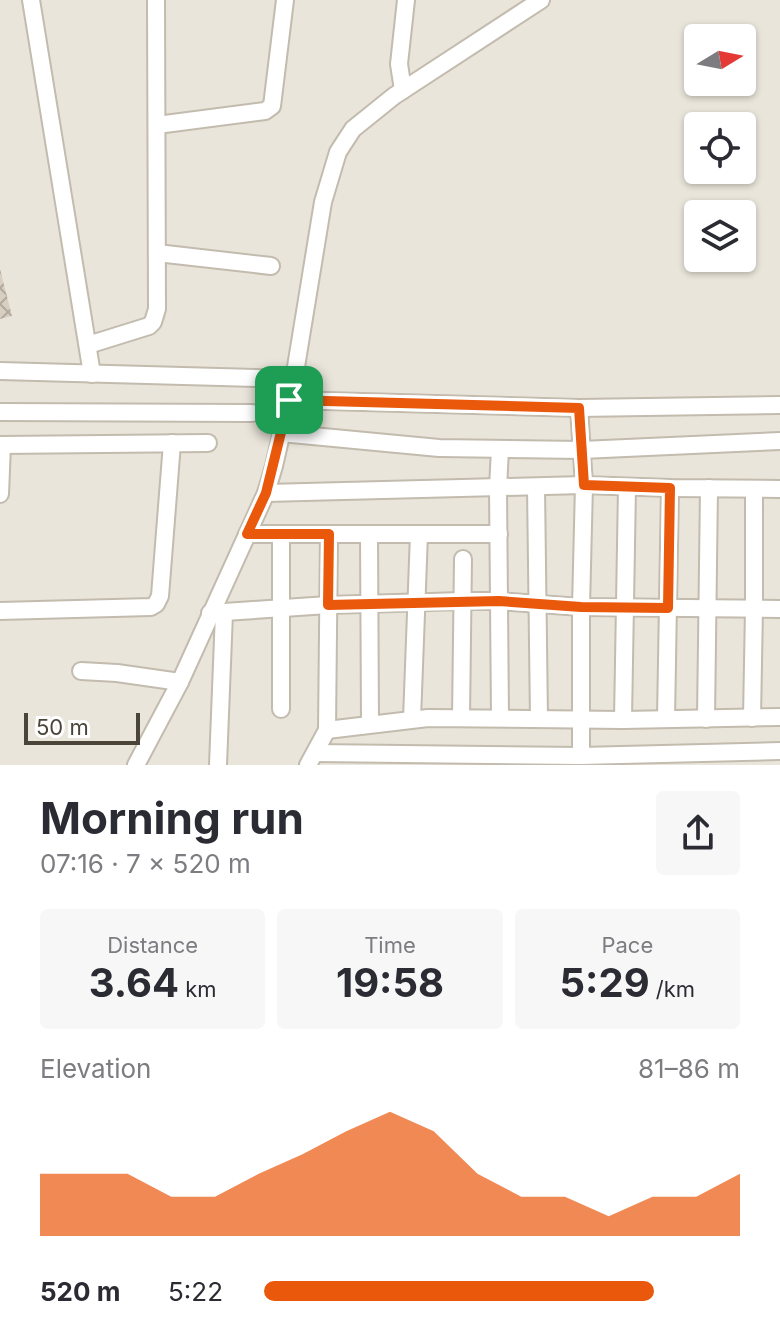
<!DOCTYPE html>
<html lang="en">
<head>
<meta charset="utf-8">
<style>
  body { margin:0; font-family:Inter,sans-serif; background:#f7f7f7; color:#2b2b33; height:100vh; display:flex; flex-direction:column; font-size:30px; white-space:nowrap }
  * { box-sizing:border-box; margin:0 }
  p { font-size:26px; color:#7c7c81 }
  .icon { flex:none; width:44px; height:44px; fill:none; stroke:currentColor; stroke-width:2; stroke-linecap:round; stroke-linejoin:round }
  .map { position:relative; height:765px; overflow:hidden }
  .side { display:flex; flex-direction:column; background:#fff; flex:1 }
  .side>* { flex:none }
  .needle { width:52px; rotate:80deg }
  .fabs { position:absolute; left:684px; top:24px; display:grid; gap:16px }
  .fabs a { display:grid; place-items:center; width:72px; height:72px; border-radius:8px; background:#fff; box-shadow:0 2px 6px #0004; font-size:40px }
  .scale { position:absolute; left:24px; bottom:20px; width:116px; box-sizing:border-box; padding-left:8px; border:4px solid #4b4439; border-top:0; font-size:22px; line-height:28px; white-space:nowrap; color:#4b4439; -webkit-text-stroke:6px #fff; paint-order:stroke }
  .pin { position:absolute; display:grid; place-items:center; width:68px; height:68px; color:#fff; margin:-34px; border-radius:16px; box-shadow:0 4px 12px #0006 }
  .round { display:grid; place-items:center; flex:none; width:84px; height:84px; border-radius:8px; background:#f7f7f7 }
  .headline { display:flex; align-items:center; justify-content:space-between; height:136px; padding:0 40px }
  h1 { font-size:44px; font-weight:700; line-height:60px }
  .metrics { display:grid; grid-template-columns:repeat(3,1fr); gap:12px; height:136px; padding:8px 40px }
  .metrics div { display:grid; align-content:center; border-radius:8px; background:#f7f7f7; text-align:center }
  .metrics b { font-size:40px; font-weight:700 }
  .metrics small { font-size:22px; font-weight:400 }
  .metrics p { font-size:22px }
  .chart { height:224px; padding:16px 40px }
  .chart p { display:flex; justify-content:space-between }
  .chart svg { width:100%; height:144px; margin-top:8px; fill:#ea580c; opacity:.7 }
  ul { padding:0 40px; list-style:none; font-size:26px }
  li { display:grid; grid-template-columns:128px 96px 1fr; align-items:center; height:60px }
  li i { height:20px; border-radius:10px; background:#ea580c }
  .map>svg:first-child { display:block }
  .residential { fill:#eae5da; fill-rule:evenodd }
  .building { fill:url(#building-cross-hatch) }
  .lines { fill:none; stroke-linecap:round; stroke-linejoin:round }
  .minor-casing { stroke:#c2bbae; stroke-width:20 }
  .minor { stroke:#fff; stroke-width:16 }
  .route-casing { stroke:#fff; stroke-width:16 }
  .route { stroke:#ea580c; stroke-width:10 }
</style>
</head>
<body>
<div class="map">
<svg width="780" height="765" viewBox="0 0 780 765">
  <defs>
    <pattern id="building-cross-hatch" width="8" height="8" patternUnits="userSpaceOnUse" patternTransform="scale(2)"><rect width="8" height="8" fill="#d8cfc1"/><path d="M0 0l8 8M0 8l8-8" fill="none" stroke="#b1aa9e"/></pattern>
  </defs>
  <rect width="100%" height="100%" fill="#f6f3ec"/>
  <path class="residential" d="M0,0H780V765H0ZM698,38H742V82H698ZM698,126H742V170H698ZM698,214H742V258H698Z"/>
  <polygon class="building" points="0,269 12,316 0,319"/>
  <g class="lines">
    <defs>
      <g id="minor">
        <polyline points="31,0 92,374"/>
        <polyline points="403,90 399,64 406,0"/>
        <polyline points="157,125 265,111 272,106 285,0"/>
        <polyline points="157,253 271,266"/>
        <polyline points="88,345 149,326 153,322 157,309 156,0"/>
        <polyline points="0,371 294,379"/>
        <polyline points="289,400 579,408 780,405"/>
        <polyline points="579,408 584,485 581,607 581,756"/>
        <polyline points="0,412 252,413"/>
        <polyline points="281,433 439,448 582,450 780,441"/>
        <polyline points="0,445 208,443"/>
        <polyline points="536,487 539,719"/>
        <polyline points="266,493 584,485 670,488 780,489"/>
        <polyline points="0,494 2,445"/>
        <polyline points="247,534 499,534"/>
        <polyline points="281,534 281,709"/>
        <polyline points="369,534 370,724"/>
        <polyline points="0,611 151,607 156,604 160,596 172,443"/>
        <polyline points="210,613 328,605 463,601 499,601 581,607 780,609"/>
        <polyline points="81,671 117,673 180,682"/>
        <polyline points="461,718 463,559"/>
        <polyline points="500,718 498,488 500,449"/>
        <polyline points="752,718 754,608 754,489"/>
        <polyline points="412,719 419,534"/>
        <polyline points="666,719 670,488"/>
        <polyline points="706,719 709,488"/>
        <polyline points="623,720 627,487"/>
        <polyline points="327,730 428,718 623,720 780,717"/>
        <polyline points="315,753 581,756 780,751"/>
        <polyline points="136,765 180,682 266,493 274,466 294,379 323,202 338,152 353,129 394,96 541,0"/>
        <polyline points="218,765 224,613"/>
        <polyline points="308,765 327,730 329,534"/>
      </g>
    </defs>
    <use href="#minor" class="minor-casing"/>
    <use href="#minor" class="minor"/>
  </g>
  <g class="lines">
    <defs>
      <polygon id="route" points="289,400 579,408 584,485 670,488 668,608 581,607 499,601 328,605 329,534 247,534 266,493"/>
    </defs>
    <use href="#route" class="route-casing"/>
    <use href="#route" class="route"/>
  </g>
</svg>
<div class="fabs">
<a><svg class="needle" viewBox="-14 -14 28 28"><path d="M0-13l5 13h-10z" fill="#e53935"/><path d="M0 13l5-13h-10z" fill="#7c7c81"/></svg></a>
<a><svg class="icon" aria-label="locate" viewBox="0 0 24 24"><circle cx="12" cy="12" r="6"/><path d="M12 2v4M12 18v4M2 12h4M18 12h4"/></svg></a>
<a><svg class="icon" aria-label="layers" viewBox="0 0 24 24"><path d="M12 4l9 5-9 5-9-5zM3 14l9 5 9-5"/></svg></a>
</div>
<div class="scale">50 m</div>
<div class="pin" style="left:289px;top:400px;background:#1e9e55"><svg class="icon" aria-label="arrive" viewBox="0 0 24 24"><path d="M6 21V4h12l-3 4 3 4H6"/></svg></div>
</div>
<section class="side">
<div class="headline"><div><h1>Morning run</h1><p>07:16 · 7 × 520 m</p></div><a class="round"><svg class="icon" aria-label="share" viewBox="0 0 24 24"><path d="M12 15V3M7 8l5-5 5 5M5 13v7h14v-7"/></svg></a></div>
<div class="metrics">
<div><p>Distance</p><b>3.64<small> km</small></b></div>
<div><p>Time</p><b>19:58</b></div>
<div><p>Pace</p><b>5:29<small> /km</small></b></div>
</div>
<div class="chart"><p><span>Elevation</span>81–86 m</p>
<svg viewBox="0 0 160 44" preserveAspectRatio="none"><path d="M0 44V25L10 25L20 25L30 32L40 32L50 25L60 19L70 12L80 6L90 12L100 25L110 32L120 32L130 38L140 32L150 32L160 25V44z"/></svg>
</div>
<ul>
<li><b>520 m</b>5:22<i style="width:82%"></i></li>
</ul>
</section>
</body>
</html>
